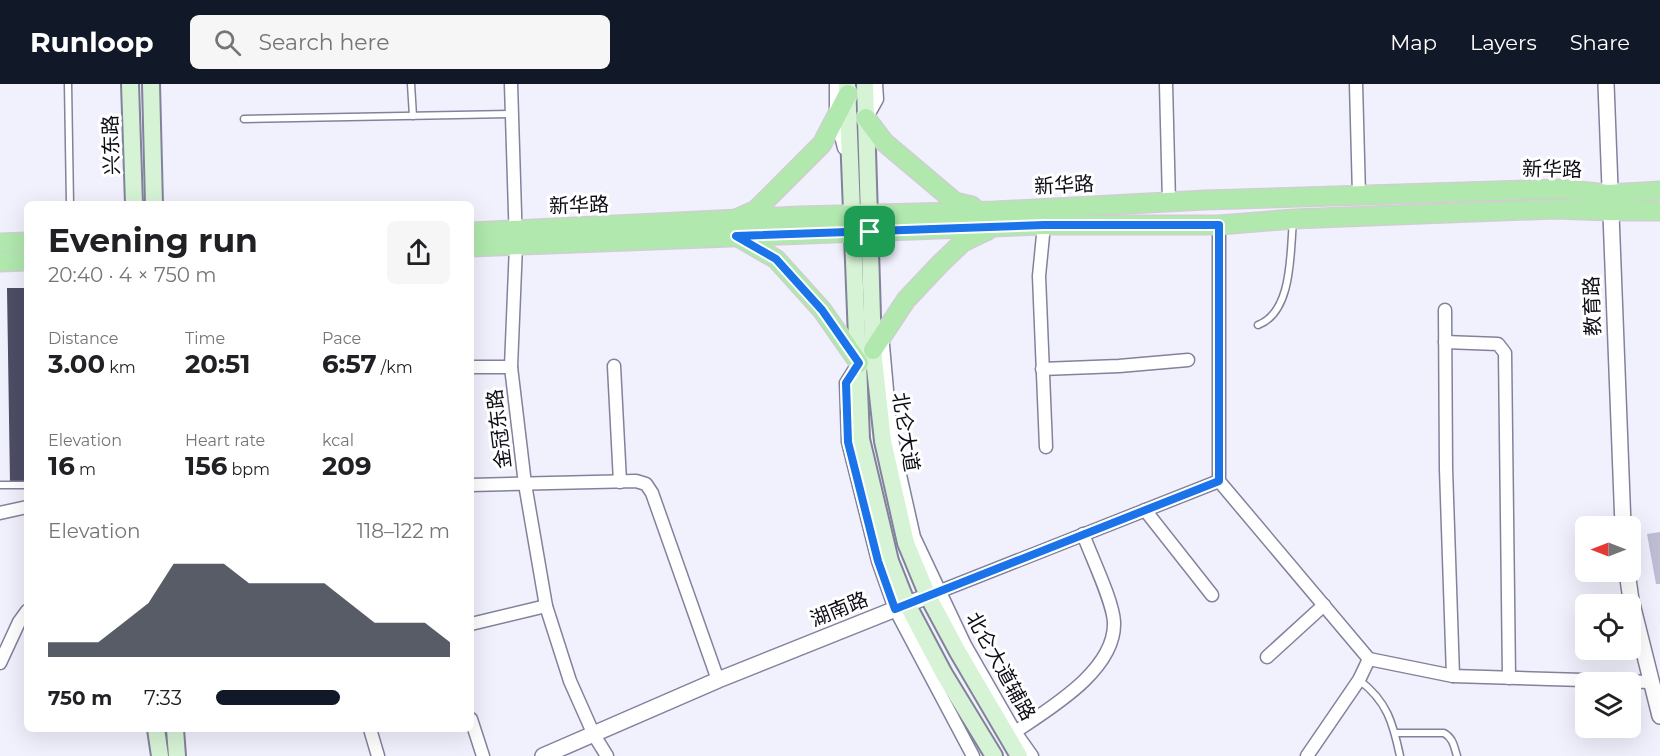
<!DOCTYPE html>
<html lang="en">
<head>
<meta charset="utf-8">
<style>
  body { margin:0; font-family:Montserrat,"Noto Sans SC",sans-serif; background:#f6f6f6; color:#202124; height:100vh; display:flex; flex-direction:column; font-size:22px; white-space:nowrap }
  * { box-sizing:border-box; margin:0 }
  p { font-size:20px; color:#757577 }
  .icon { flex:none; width:33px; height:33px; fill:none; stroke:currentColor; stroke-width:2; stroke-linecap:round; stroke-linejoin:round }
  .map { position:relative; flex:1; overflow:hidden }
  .details { position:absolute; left:24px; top:117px; width:450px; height:531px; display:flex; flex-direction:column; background:#fff; border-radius:9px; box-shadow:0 6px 24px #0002 }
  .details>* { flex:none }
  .needle { width:39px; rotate:270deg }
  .fabs { position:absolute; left:1575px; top:432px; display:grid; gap:12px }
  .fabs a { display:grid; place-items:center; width:66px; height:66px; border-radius:9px; background:#fff; box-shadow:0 6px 24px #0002; font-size:30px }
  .pin { position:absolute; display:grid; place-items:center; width:51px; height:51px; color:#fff; margin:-26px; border-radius:12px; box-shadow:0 3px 9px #0006 }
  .round { display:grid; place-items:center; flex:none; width:63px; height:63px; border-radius:9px; background:#f6f6f6 }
  .overview { display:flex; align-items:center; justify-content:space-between; height:102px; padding:0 24px }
  h1 { font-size:33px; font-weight:700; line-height:45px }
  .figures { display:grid; grid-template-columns:repeat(3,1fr); gap:9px; height:102px; padding:6px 24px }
  .figures div { display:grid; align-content:center }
  .figures b { font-size:26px; font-weight:700 }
  .figures small { font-size:16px; font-weight:400 }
  .figures p { font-size:16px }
  .chart { height:168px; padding:12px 24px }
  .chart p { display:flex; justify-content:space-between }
  .chart svg { width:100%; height:108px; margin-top:6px; fill:#111827; opacity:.7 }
  ul { padding:0 24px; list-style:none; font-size:20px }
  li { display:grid; grid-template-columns:96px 72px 1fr; align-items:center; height:45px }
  li i { height:15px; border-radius:8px; background:#111827 }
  header { display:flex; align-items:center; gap:36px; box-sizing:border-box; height:84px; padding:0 30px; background:#111827; color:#fff }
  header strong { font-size:28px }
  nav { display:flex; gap:33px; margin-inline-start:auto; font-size:21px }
  .search { width:420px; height:54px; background:#f6f6f6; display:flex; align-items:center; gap:15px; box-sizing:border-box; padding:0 21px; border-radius:9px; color:#757577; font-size:22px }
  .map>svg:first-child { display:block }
  .green { fill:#bebfd5 }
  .building { fill:#4d4d65 }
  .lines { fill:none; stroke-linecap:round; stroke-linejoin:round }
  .service-casing { stroke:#82829c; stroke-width:9 }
  .minor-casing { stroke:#82829c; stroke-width:15 }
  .tertiary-casing { stroke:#82829c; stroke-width:18 }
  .secondary-casing { stroke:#82829c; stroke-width:20 }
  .primary-casing { stroke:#cfcfd0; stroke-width:21 }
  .service { stroke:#fff; stroke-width:6 }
  .minor { stroke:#fff; stroke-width:12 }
  .tertiary { stroke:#fff; stroke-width:15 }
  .secondary { stroke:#d7f3d6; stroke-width:16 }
  .primary { stroke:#b0e8ae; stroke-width:18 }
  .route-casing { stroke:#fff; stroke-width:12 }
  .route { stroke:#1a73e8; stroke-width:8 }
  .labels { text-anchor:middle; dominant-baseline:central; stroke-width:6; stroke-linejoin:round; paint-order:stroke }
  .street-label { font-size:20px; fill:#0d0d16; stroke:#fff }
</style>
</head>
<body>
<header>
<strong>Runloop</strong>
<div class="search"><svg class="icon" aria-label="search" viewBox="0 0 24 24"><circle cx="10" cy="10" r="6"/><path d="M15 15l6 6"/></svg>Search here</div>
<nav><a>Map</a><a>Layers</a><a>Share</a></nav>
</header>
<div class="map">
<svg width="1660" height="672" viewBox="0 0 1660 672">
  <rect width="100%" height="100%" fill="#f1f1fd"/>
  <polygon class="green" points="1660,448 1660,500 1656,500 1647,450"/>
  <polygon class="building" points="7,204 27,204 27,398 10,399"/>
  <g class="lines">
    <defs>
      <g id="service">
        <polyline points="68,0 70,120"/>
        <polyline points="411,0 413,32"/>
        <polyline points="244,35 511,30"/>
        <path d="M1258,241C1293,228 1290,168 1293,137"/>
        <polyline points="0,401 27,401"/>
        <path d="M1359,596C1387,617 1393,639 1400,672"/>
        <path d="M1395,649H1444C1453,654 1454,662 1457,672"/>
      </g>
      <g id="minor">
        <polyline points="511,0 516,161 511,283 525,400 546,522 570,597 594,651 607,672"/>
        <polyline points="836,0 836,32 844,64"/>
        <polyline points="1166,0 1169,118"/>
        <polyline points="1356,0 1359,111"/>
        <polyline points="867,33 877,15 876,0"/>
        <polyline points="1044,141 1039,192 1046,363"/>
        <polyline points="1219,141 1219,397 1369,575"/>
        <polyline points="1445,226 1446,385 1453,592"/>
        <polyline points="882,250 891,351 914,453 965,561 1015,648 1032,672"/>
        <polyline points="1445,258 1498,260 1505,269 1509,594"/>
        <polyline points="858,280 846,299 848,358 878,477 895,525 973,672"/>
        <polyline points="614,282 620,398"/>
        <polyline points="471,283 511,283"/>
        <polyline points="1042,285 1119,282 1188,276"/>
        <polyline points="471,401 636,397 646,400 652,409 718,596"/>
        <polyline points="1145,426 1212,511"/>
        <polyline points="0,429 27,423"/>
        <polyline points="933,510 1219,397"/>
        <polyline points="471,540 546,522"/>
        <polyline points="1267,573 1324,521"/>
        <polyline points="0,579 19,538 27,527"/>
        <polyline points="471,635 483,672"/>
        <polyline points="370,645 378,672"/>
        <path d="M1009,652C1045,627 1116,588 1114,538C1113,517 1091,472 1083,450"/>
        <polyline points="1307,672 1359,596 1369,575 1453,592 1650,598"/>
      </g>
      <g id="tertiary">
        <polyline points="1606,0 1623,442"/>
        <polyline points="1627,488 1631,516 1660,632"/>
        <polyline points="543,672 718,596 928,512"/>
      </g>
      <g id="secondary">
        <polyline points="130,0 134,120"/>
        <polyline points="151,0 154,120"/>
        <polyline points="847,0 861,355 890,477 907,520 944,590 994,672"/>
        <polyline points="865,0 873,266 883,357 906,459 928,512 958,568 1019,672"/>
        <polyline points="156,645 160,672"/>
        <polyline points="175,645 177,672"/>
      </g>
      <g id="primary">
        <polyline points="866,34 884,58 955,118 972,122"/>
        <polyline points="738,134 756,126 822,60 848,10"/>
        <polyline points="471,148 799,132 995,127 1205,116 1559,105 1608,110 1660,107"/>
        <polyline points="738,153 776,175 822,226 859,279"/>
        <polyline points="0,159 27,158"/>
        <polyline points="471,163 1044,141 1219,141 1293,135 1555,125 1609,127 1660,127"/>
        <polyline points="0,178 27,177"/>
        <polyline points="873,266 906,216 940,180 963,158 988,146"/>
      </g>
    </defs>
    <use href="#service" class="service-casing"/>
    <use href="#minor" class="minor-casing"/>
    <use href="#tertiary" class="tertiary-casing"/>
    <use href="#secondary" class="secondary-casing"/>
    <use href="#primary" class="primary-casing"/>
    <use href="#service" class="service"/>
    <use href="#minor" class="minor"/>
    <use href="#tertiary" class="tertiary"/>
    <use href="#secondary" class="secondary"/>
    <use href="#primary" class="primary"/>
  </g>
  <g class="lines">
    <defs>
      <polygon id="route" points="1044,141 1219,141 1219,397 895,525 878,477 848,358 846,299 859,279 822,226 776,175 736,152"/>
    </defs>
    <use href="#route" class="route-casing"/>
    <use href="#route" class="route"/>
  </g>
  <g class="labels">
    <g class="street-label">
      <text transform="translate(111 61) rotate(-92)">兴东路</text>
      <text transform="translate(1552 85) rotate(1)">新华路</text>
      <text transform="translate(1064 101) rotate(-3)">新华路</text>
      <text transform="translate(579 121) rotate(-2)">新华路</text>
      <text transform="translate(1592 222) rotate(-92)">教育路</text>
      <text transform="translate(499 345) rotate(-97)">金冠东路</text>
      <text transform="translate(906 348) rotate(81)">北仑大道</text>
      <text transform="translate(839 525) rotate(-22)">湖南路</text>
      <text transform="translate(1001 582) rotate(61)">北仑大道辅路</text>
    </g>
  </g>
</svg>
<div class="fabs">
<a><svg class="needle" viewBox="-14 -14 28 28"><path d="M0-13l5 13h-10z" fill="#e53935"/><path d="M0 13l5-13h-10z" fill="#757577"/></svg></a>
<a><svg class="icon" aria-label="locate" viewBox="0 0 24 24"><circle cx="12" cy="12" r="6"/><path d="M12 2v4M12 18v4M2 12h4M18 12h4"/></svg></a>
<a><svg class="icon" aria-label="layers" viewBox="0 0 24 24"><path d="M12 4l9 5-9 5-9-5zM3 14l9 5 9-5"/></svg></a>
</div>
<div class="pin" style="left:870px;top:148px;background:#1e9e55"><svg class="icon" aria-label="arrive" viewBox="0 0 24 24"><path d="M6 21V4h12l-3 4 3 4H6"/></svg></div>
<section class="details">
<div class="overview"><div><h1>Evening run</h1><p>20:40 · 4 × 750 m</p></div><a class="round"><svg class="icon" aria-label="share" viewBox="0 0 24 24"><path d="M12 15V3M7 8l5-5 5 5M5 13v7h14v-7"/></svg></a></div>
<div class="figures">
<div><p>Distance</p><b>3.00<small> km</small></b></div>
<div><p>Time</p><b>20:51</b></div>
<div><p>Pace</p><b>6:57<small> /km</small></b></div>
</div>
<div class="figures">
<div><p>Elevation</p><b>16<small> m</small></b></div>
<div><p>Heart rate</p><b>156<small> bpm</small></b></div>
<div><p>kcal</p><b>209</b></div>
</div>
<div class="chart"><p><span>Elevation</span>118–122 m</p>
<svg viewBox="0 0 160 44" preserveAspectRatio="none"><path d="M0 44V38L10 38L20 38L30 30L40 22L50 6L60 6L70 6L80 14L90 14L100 14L110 14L120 22L130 30L140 30L150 30L160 38V44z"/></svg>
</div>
<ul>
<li><b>750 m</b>7:33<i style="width:53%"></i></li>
</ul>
</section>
</div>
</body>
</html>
